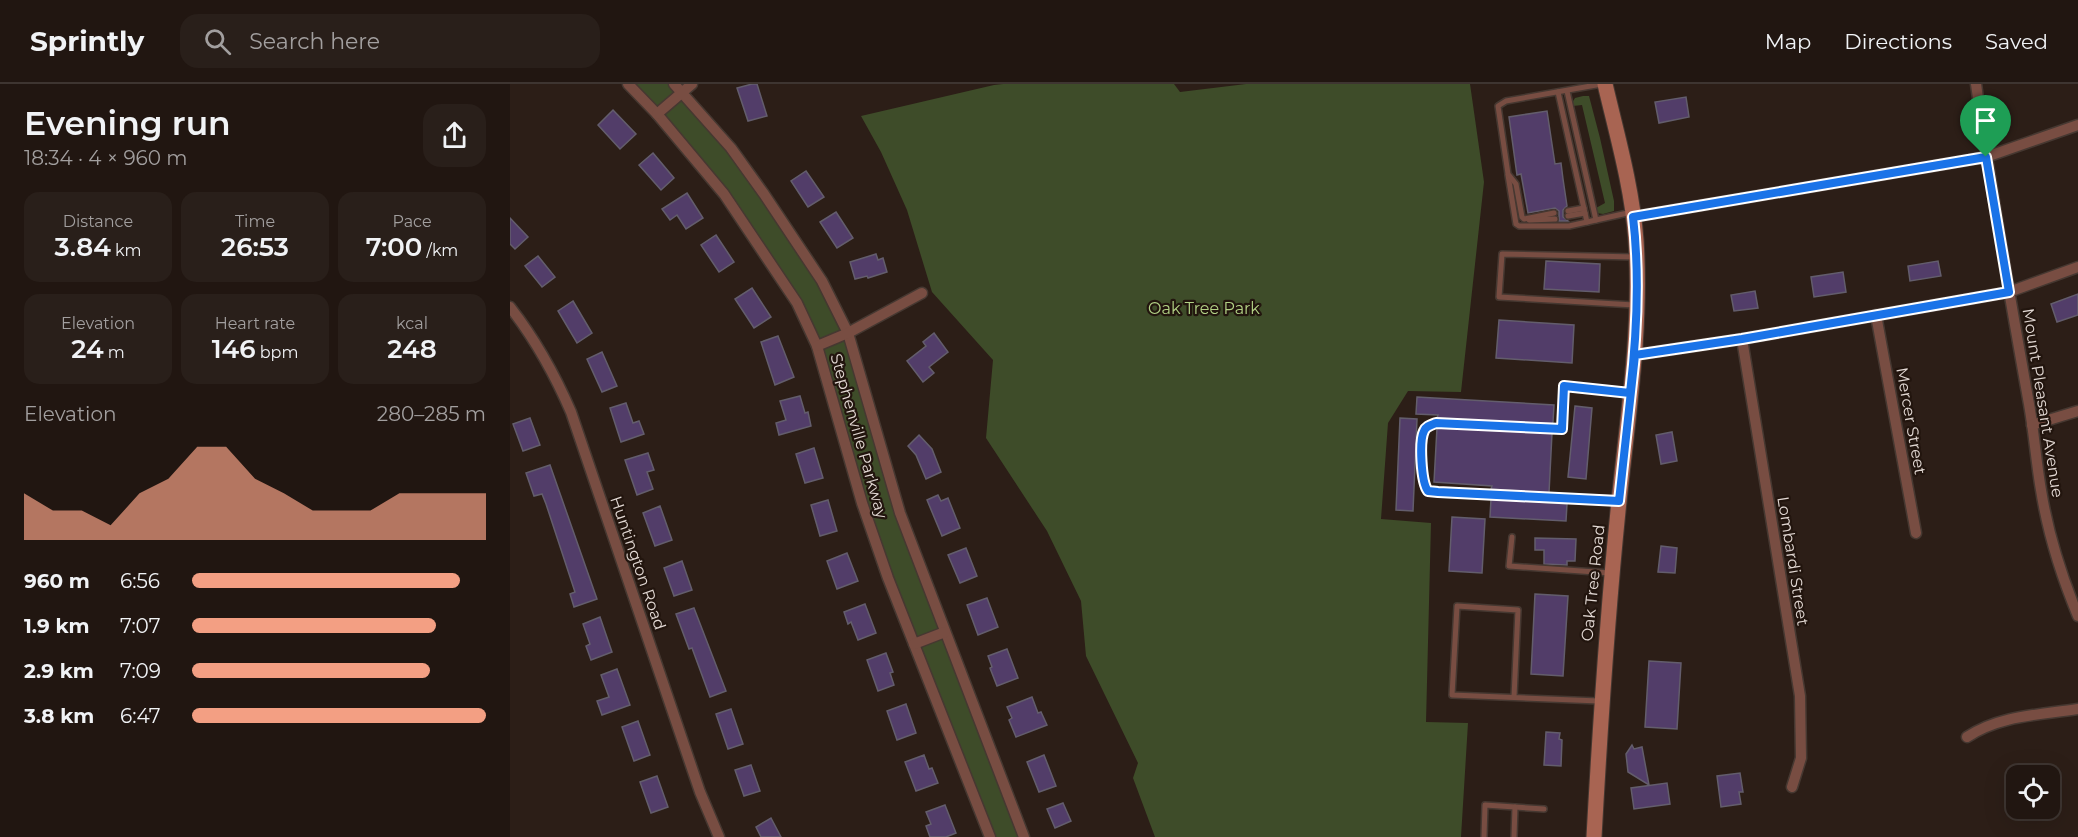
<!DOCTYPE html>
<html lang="en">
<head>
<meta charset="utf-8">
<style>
  body { margin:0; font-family:Montserrat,sans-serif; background:#291f1a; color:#f1f3f6; height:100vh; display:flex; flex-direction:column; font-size:22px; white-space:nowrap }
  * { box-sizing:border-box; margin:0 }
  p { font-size:20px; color:#a29f9f }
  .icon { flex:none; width:33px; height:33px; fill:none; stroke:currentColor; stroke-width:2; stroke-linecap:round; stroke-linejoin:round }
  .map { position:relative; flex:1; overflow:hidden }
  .drawer { display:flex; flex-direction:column; background:#211611; width:510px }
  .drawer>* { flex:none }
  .controls { position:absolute; left:1496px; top:681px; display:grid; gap:12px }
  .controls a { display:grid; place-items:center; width:54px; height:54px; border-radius:12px; background:#211611; box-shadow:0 6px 24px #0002,0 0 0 2px #3e3531; font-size:30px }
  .pin { position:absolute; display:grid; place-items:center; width:51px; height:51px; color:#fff; margin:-62px -26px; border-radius:50% 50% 50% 0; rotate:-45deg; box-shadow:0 0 6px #0007 }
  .pin .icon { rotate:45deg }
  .round { display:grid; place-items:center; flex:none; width:63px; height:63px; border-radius:18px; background:#291f1a }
  .head { display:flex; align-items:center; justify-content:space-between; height:102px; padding:0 24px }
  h1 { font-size:33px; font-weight:600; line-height:45px }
  .figures { display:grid; grid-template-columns:repeat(3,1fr); gap:9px; height:102px; padding:6px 24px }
  .figures div { display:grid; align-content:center; border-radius:15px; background:#291f1a; text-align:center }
  .figures b { font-size:26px; font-weight:600 }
  .figures small { font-size:16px; font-weight:400 }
  .figures p { font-size:16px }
  .chart { height:168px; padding:12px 24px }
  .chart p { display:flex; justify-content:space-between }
  .chart svg { width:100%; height:108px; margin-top:6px; fill:#f39f83; opacity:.7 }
  ul { padding:0 24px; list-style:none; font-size:20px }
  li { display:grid; grid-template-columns:96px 72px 1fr; align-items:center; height:45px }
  li i { height:15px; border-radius:8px; background:#f39f83 }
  header { display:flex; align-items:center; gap:36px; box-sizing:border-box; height:84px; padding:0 30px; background:#211611; border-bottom:2px solid #3e3531 }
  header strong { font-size:28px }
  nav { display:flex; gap:33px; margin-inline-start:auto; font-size:21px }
  .search { width:420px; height:54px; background:#291f1a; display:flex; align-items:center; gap:15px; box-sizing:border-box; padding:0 21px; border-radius:18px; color:#a29f9f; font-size:22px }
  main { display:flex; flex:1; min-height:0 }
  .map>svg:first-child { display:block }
  .green { fill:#3e4c29 }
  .building { fill:#523d69; stroke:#635d6c; stroke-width:1.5 }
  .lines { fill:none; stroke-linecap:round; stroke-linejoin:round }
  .service-casing { stroke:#463831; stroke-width:8 }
  .minor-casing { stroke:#463831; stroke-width:13 }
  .secondary-casing { stroke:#463831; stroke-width:17 }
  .service { stroke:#784d42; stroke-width:5 }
  .minor { stroke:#784d42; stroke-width:10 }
  .secondary { stroke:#a86452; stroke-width:15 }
  .route-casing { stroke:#fff; stroke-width:12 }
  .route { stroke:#1a73e8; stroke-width:8 }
  .labels { text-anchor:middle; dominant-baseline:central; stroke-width:4.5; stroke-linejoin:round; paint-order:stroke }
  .park-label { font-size:16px; fill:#b2d185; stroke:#22150e }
  .street-label { font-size:16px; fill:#e3d9d4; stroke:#22150e }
</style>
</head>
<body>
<header>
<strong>Sprintly</strong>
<div class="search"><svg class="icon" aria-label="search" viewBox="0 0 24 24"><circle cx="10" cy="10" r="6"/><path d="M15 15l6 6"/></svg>Search here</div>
<nav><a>Map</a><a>Directions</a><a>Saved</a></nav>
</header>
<main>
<section class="drawer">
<div class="head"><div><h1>Evening run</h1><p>18:34 · 4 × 960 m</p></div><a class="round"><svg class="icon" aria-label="share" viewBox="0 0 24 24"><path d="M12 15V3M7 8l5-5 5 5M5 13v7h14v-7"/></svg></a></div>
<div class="figures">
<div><p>Distance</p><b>3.84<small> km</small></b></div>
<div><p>Time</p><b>26:53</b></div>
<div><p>Pace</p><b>7:00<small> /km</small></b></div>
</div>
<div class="figures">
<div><p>Elevation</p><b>24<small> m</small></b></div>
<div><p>Heart rate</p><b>146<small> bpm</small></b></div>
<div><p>kcal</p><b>248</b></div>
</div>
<div class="chart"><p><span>Elevation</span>280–285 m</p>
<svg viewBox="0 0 160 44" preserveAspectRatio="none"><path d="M0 44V25L10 32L20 32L30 38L40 25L50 19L60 6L70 6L80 19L90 25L100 32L110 32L120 32L130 25L140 25L150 25L160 25V44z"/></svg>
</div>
<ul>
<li><b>960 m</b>6:56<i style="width:91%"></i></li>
<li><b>1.9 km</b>7:07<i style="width:83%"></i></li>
<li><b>2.9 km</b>7:09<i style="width:81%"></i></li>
<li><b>3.8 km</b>6:47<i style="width:100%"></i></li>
</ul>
</section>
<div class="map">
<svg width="1568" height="753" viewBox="0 0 1568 753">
  <rect width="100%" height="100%" fill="#2c1e17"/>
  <g class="green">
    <polygon points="118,0 164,0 221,64 327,225 376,382 514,753 480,753 378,494 307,262 214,110"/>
    <polygon points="493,0 664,0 670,8 736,0 960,0 974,98 951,308 898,307 878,339 871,435 921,439 916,638 958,639 951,753 645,753 623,694 628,679 576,572 571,517 537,447 476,354 483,276 422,208 397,126 371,68 351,32 484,1"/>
    <polygon points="1073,12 1079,12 1090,54 1104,117 1104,127 1093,130 1087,129 1086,124 1095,119 1072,21 1063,22 1062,19 1065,14"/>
  </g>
  <g class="building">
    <polygon points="242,0 247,0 257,32 238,37 227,4"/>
    <polygon points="1176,13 1179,33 1149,39 1145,18"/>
    <polygon points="103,26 126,50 110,65 88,41"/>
    <polygon points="1037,27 1045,80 1051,79 1053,95 1057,122 1053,126 1053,133 1058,137 1049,137 1049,127 1045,124 1018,129 1011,90 1007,91 999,33"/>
    <polygon points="143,69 164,94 151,106 129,81"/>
    <polygon points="296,87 314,113 298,123 281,97"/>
    <polygon points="177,109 193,134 176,145 167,131 160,136 152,125"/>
    <polygon points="326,128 343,154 327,164 310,138"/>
    <polygon points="0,134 18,153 5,165 0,160"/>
    <polygon points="206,151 224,178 209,188 191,161"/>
    <polygon points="366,170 368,176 373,174 377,188 358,194 357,192 345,195 340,178"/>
    <polygon points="28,172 45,193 32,203 15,182"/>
    <polygon points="1036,177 1090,180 1089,208 1034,205"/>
    <polygon points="1428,177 1431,192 1400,197 1398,182"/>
    <polygon points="1333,188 1336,208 1304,213 1301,193"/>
    <polygon points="242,204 261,233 244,244 225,215"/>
    <polygon points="1245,207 1248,224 1224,227 1221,211"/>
    <polygon points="1568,210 1568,231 1547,238 1541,220"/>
    <polygon points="63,217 82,249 67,259 48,227"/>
    <polygon points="989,236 1064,241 1062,279 986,274"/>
    <polygon points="424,249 438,268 419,283 424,289 413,298 397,277 416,262 413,258"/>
    <polygon points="268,252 284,293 265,301 251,258"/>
    <polygon points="92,268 107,302 92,308 77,275"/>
    <polygon points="290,312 295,329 298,328 301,342 269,351 266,339 276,336 270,317"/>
    <polygon points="907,313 1044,321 1043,338 1042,340 927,334 928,331 906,330"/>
    <polygon points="116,319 123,339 129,337 134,350 111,358 100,324"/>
    <polygon points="1065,322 1082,324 1076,395 1058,393"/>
    <polygon points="20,334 30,361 13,367 3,340"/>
    <polygon points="890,334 907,335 903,427 886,426"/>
    <polygon points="927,344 1042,349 1039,409 981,405 982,402 924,398"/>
    <polygon points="1162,348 1167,377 1151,380 1146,351"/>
    <polygon points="409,351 422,365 431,388 416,395 406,371 398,362"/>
    <polygon points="304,364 313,394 295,399 286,370"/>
    <polygon points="138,369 144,386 137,388 143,405 127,411 115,376"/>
    <polygon points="40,381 87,515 64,523 60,510 65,508 36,420 32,410 24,412 16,389"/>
    <polygon points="428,411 431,417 438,414 450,444 432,452 417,416"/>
    <polygon points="981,415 1057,420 1056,437 980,433"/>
    <polygon points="318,416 327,447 310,452 301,421"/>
    <polygon points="150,422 162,456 145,462 133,429"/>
    <polygon points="942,433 975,435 972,489 939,487"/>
    <polygon points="1025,454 1066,455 1065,477 1057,477 1057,481 1034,480 1034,466 1025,466"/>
    <polygon points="1151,462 1167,464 1165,489 1148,488"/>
    <polygon points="456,464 467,492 450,499 438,471"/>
    <polygon points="337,469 348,497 327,505 317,477"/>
    <polygon points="172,477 182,506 164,512 154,484"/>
    <polygon points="1025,510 1058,512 1053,592 1021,590"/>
    <polygon points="477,514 488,543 468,551 457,521"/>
    <polygon points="355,520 366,549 348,556 341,538 338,540 334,528"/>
    <polygon points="184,524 216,607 200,613 182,564 179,565 166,530"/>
    <polygon points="90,533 102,568 81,576 76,562 80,560 73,540"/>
    <polygon points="497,565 508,594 487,602 480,584 482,583 478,572"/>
    <polygon points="376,569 383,588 380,589 384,601 368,607 357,576"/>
    <polygon points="1139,577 1171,579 1167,645 1135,643"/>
    <polygon points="107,585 120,621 92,631 87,617 99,613 91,591"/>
    <polygon points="522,613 528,629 531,628 537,641 506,653 499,636 502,634 497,623"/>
    <polygon points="396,620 406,649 387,656 377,627"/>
    <polygon points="221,625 233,660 218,665 206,630"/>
    <polygon points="128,637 140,671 124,677 112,643"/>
    <polygon points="1036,648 1050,649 1049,655 1052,656 1051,682 1034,681"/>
    <polygon points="1122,661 1124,665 1132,663 1139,701 1118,688 1116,670"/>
    <polygon points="414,671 419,685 422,684 428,699 406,707 395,678"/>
    <polygon points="534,671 546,702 529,708 517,678"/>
    <polygon points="241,681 250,707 234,712 225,686"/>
    <polygon points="1230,689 1233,708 1229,708 1231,720 1211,723 1207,692"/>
    <polygon points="147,692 158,723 141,729 130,698"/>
    <polygon points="1157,699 1160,720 1124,725 1121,704"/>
    <polygon points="553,719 561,737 545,744 537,725"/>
    <polygon points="435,721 446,749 436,753 420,753 416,742 421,740 416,728"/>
    <polygon points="261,734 271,753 251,753 246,743"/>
  </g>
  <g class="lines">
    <defs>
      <g id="service">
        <polyline points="1057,7 1086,136"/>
        <polyline points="1048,8 1077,138"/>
        <polyline points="998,91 1006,140 1009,142 1059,142 1122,128"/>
        <polyline points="1058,127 1074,124"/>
        <polyline points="1044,129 1014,135 1012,133 1006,100 998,90 988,22 996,17 1092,0"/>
        <polyline points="1058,132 1075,129"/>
        <polyline points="1019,136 1045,135"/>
        <polyline points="1124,221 989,213 992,170 1125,173"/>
        <path d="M1107,417L918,407C911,398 909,357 914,347C916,342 921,341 926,339L1052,345L1055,302L1119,309"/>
        <polyline points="1002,453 999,482 1100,489"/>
        <polyline points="1004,613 1008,526 947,522 942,611 1089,617"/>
        <polyline points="974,753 975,721 1034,725"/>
        <polyline points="1004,753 1005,723"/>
      </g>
      <g id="minor">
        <polyline points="118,0 147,30 214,110 287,219 307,262 352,419 378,494 480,753"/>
        <polyline points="164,0 221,64 254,110 312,197 338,249 390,429 514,753"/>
        <path d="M1466,0C1481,107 1500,214 1519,320C1524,348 1526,377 1531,406C1538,450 1551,491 1568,532"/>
        <polyline points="147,30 182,0"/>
        <polyline points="1123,133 1476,73 1568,41"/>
        <path d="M0,223C25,255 45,291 61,328L190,708L209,753"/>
        <polyline points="1366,231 1406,449"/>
        <polyline points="1232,255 1290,612 1291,674 1282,703"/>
        <polyline points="307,262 338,249 412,209"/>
        <polyline points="1125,271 1232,255 1499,208 1568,183"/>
        <polyline points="1522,341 1568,327"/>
        <polyline points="404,560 435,548"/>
        <path d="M1457,653C1490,631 1530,631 1568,625"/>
      </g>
      <path id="secondary" d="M1084,753C1090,644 1097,536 1108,427C1117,337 1132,246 1126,156C1122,103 1107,51 1095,0"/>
    </defs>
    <use href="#service" class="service-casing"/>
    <use href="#minor" class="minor-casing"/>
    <use href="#secondary" class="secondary-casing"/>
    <use href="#service" class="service"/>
    <use href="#minor" class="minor"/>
    <use href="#secondary" class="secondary"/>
  </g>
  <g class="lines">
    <defs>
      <path id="route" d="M1476,73L1123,133C1130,192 1127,250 1120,309L1054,302L1052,345L926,339C921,341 916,342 914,347C909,357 911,398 918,407L928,408L1109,417L1125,271L1232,255L1499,208L1476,73"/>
    </defs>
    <use href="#route" class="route-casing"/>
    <use href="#route" class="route"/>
  </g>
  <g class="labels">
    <g class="park-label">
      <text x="694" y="224">Oak Tree Park</text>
    </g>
    <g class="street-label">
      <text transform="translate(1533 319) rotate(81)">Mount Pleasant Avenue</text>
      <text transform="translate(1401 337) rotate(80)">Mercer Street</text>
      <text transform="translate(349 352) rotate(74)">Stephenville Parkway</text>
      <text transform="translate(1283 477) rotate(81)">Lombardi Street</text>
      <text transform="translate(128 479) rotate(71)">Huntington Road</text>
      <text transform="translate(1083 499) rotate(-84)">Oak Tree Road</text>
    </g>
  </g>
</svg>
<div class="controls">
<a><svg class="icon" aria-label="locate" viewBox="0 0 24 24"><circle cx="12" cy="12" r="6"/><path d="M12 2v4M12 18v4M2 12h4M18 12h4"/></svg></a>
</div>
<div class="pin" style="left:1476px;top:73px;background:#1e9e55"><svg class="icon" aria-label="arrive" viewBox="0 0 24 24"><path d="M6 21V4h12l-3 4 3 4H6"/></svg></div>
</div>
</main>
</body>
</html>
